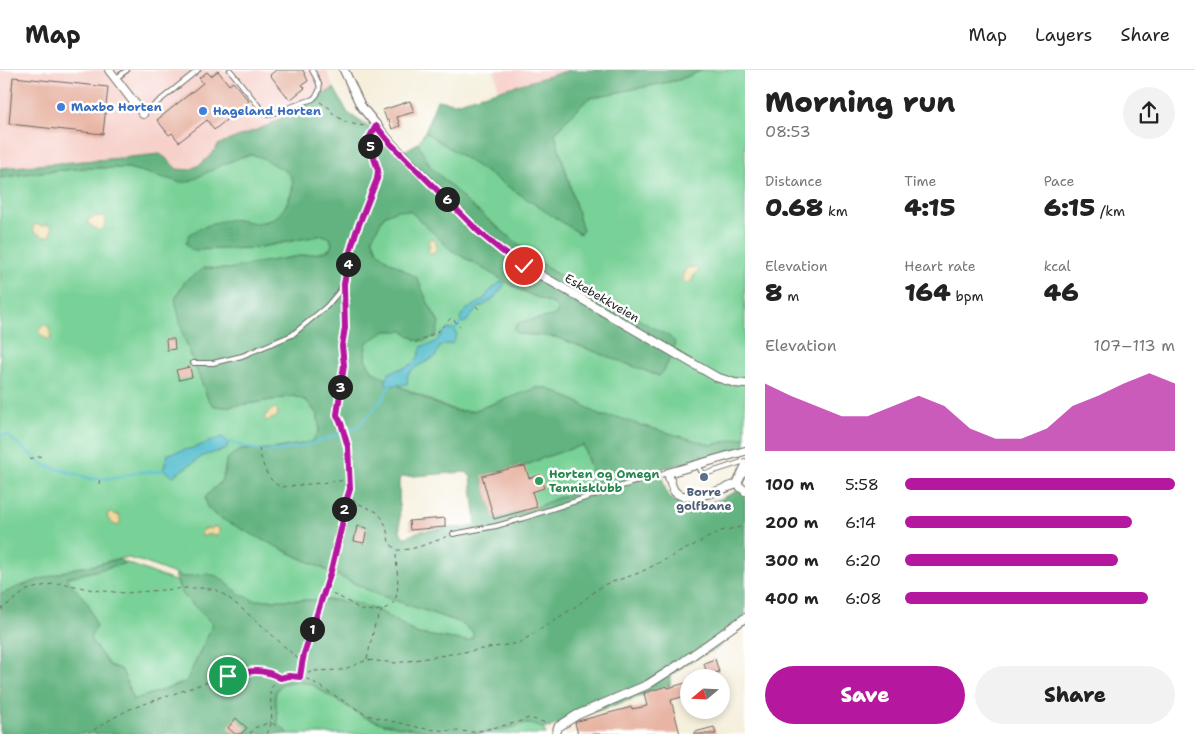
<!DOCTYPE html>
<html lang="en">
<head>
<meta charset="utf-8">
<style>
  body { margin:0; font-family:"Shantell Sans",sans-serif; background:#f2f2f2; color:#222; height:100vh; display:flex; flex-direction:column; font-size:19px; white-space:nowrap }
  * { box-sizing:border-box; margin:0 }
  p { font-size:16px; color:#767676 }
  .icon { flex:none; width:28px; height:28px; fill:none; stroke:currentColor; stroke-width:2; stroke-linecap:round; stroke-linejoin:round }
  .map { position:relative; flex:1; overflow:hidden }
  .sheet { display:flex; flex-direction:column; background:#fff; width:450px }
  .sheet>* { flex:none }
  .needle { width:32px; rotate:251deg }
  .controls { position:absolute; left:680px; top:599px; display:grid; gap:10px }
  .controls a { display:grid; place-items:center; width:50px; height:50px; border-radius:50%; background:#fff; box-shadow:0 2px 8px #0003; font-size:25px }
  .pin { position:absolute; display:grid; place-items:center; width:42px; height:42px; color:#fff; margin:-21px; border:2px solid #fff; border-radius:50%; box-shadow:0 1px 5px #0007 }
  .km { position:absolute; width:25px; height:25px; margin:-12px; border-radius:50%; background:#222; color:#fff; font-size:14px; line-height:25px; text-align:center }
  .round { display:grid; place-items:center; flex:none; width:52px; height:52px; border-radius:26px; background:#f2f2f2 }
  .head { display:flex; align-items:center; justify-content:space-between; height:85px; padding:0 20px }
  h1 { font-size:28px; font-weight:800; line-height:38px }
  .metrics { display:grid; grid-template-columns:repeat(3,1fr); gap:8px; height:85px; padding:5px 20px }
  .metrics div { display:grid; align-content:center }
  .metrics b { font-size:25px; font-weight:800 }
  .metrics small { font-size:14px; font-weight:400 }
  .metrics p { font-size:14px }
  .chart { height:140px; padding:10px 20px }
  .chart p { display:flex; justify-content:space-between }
  .chart svg { width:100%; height:90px; margin-top:5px; fill:#b5179e; opacity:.7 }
  .cta { display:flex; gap:10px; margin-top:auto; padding:10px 20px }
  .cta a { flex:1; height:58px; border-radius:30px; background:#b5179e; color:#fff; font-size:20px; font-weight:800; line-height:58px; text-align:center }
  .cta a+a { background:#f2f2f2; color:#222 }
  ul { padding:0 20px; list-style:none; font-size:16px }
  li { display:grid; grid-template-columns:80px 60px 1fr; align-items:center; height:38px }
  li i { height:12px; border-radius:6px; background:#b5179e }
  header { display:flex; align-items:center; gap:30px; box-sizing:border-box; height:70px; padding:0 25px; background:#fff; border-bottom:1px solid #e0e0e0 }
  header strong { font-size:24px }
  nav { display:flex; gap:28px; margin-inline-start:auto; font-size:18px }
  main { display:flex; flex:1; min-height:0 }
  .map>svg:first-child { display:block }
  .built { fill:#f7d0ca }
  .green { fill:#78d196; stroke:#4a7659 }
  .forest { fill:#62b37f; stroke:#3f684e; fill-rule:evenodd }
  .sand { fill:#eeda9e; stroke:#857b5d }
  .water { fill:#50bccc; stroke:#366c74 }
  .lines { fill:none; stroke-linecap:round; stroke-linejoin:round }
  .stream { stroke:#50bccc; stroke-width:2.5 }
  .building { fill:#e8b5a4 }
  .service-casing { stroke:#68665f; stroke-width:6 }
  .minor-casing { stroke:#68665f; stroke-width:10 }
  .path { stroke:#68665f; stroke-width:1; stroke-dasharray:4 4; stroke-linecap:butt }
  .service { stroke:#fff; stroke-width:4 }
  .minor { stroke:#fff; stroke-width:8 }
  .route-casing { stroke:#fff; stroke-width:10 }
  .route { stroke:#b5179e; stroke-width:6 }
  .shop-dot { fill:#3f7fe0; stroke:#fff; stroke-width:2 }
  .service-dot { fill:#5c6f8a; stroke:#fff; stroke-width:2 }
  .leisure-dot { fill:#2e9e5b; stroke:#fff; stroke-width:2 }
  .labels { text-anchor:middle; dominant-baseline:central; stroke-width:5; stroke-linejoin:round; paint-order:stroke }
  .shop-label { font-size:12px; font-weight:bold; fill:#366cbe; stroke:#fff; text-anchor:start }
  .street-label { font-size:12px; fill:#1c1c1c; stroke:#fff }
  .leisure-label { font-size:12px; font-weight:bold; fill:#27864d; stroke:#fff; text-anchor:start }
  .service-label { font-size:12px; font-weight:bold; fill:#4e5e75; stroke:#fff }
</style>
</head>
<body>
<header>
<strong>Map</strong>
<nav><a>Map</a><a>Layers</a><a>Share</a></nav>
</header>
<main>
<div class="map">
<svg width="745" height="664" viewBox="0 0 745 664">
  <rect width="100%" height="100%" fill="#fff"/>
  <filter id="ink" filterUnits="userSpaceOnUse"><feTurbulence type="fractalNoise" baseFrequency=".02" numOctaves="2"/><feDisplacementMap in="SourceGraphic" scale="10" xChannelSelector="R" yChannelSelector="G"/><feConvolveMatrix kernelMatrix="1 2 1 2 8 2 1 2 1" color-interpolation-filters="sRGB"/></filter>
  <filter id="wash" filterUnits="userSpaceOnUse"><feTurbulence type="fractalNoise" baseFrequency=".0096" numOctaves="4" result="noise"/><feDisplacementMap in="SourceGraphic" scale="20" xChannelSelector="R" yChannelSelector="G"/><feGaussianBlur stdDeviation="1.12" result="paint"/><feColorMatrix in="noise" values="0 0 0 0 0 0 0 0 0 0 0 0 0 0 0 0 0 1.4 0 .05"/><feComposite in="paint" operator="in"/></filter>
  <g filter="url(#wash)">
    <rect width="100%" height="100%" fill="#f5efdc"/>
    <g class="built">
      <polygon points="0,0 326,0 334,18 269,55 219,74 210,86 201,94 189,100 177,99 167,89 160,84 120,88 0,98"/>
      <polygon points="494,0 570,0 498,21 497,12"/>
    </g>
    <g class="green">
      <polygon points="703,0 745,0 745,367 711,375 611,347 600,346 580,333 547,318 536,318 473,341 458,341 443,336 391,312 376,307 365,289 365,276 369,269 386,259 439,252 428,233 417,208 386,189 377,180 372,167 384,146 397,139 410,141 451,180 522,221 562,238 550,267 556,267 659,306 591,223 550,200 469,134 430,96 418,73 425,62 479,97 583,161 555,64 567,49 589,28 679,10"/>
      <path d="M252,85L261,87L291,103L293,112L292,121L283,141L272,150L256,153L242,152L192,180L256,178L323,165L330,168L332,174L330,179L324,182L314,184L288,188L228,199L204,198L183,265L208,329L214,336L224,337L254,333L294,326L307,331L318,346L319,360L312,372L273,379L241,380L226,390C224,411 220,413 205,427L285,481L379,525L461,553L473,562V568L468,571L418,564L381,542L359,534L334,530H262L249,532L143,492L128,488L117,489L95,495L75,498L0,525V108L32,103L86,98H128L179,111L241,87Z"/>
      <polygon points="583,375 596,416 555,429 537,437 494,449 482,406 512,398 525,396 542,388"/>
      <polygon points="127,493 177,512 182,524 213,554 186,612 133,630 122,600 109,595 90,569 65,507"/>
      <path d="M290,612L306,613L311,614L364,647L384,654L427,661L473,664L515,657C525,652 542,652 546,664H289L278,653L275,625L279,617L282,614Z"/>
    </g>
    <g class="forest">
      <polygon points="570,0 703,0 679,10 589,28 567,49 555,64 583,161 580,164 425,62 437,30 455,33"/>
      <path d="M334,18L348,43L404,81L418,73L430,96L469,134L550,200L670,267L675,272C673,281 666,301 659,306L556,267L519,264L515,261V256L520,252L553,246L557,243V238L553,234L522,221L451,180L410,141L397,140L384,146L372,168L377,180L386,189L417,208L428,233L439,253L436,266L424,271L416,270L403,261H386L366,273L365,289L372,301L391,312L430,331L443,337L458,341H473L536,318H547L580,333L600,346L617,347L637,354L711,375L745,367V377L661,399C662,405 663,412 665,418C678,452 722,428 744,418L745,415V557L730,566L717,579L689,592L670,606V616L544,659L535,655L521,653L515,657L487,662L458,664L427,661L384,654L364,647L311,614L306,613L290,612L282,614L276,620L275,625L278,653L289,664H0V525L17,517L75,498L95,495L117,489L127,493L66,508L88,533L96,556L90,569L109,595L122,600L133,630L186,612L213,554L182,524L174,503L183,507L206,504L218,506L240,524L253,530H334L359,534L381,542L418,564L468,571L473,568V562L461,553L379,525L269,473L220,448L208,439L205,427L220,413L225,403L226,390L233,384L241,380L273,379L312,372L319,360L318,345L307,331L294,326L254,333L224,337L214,336L208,329L183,265L175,229L185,211L204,198L228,199L251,194L324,182L330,179L332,174L330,168L323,165L256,178L192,180L186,174L189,164C201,158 214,152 228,150C243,148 258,158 273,149C284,143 298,119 291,107C288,101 278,97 272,94C266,90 259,85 251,85C239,85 201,106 188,112H179L128,98H86L32,103L0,108V98L120,88L160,84L167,89L177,99L189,100L201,94L210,86L219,74L269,55ZM583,375L596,416L555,429L537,437L494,449L482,406L512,398L525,396L542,388ZM466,402L471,407L476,455C467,459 458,457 448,458C439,459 430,460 421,461C413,462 410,468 403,467L400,460L399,413V410L401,407Z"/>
    </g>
    <g class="sand">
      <polygon points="100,146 104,147 106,150 104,157 100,161 88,154 88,151 91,148"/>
      <path d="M35,154L41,156L49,154C52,158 53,160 50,166L45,167L34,162L33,157Z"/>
      <polygon points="430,169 434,169 437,175 435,182 430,183 428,181 430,176 428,171"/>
      <path d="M689,197L696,198L699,201L695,204L691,212L685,213L682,208C683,204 684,200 689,197Z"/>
      <path d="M42,255H45L48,256L51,265V269C46,270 41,266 39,261Z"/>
      <polygon points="275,338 278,341 277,347 266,351 264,348 268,342"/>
      <path d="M109,443L118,445C121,449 121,453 118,456L113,454L107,447Z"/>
      <polygon points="214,457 217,457 219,458 219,463 217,466 209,464 204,466 202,466 201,463 202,461 207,458 210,459"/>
    </g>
    <g class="water">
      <polygon points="500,212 503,212 505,214 493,229 486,234 477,239 466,252 461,253 460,247 466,240 482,231 491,220 496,216"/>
      <path d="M447,259H455L457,265L453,273L443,275L439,278L435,287L416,297L408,304L407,314L390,316L385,312L389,303C408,295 416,298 422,276C438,274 437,268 447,259Z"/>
      <polygon points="222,367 228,372 227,379 203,386 173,406 163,400 168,384 196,377"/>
    </g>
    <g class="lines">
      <g class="stream">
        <polyline points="455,259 461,253"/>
        <polyline points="0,365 7,365 44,395 92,409 115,408 139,402 153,402 163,400"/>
        <polyline points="228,372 261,381 277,381 314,373 356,358 380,333 390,316"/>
      </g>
    </g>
    <g id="blocks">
      <g class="building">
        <polygon points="276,0 303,0 308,11 302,15 305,18 290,30 270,5"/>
        <polygon points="218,1 229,15 233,12 249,31 214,60 207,50 179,72 172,63 169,65 157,50 203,13 199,8 207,2 211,6"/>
        <polygon points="13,7 108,17 103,64 9,54"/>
        <polygon points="410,31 414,42 397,47 400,56 392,59 389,50 387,51 383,40"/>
        <polygon points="166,269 174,269 175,279 167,280"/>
        <polygon points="190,297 192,307 179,310 176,300"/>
        <polygon points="525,396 529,408 540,405 544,418 532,422 537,437 494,449 482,406 512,398"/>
        <polygon points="445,448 445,457 410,460 409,451"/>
        <polygon points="357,456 367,458 364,473 354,471"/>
        <polygon points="715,589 719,602 707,605 704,593"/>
        <polygon points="689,612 689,625 671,630 680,664 578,664 575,653 578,651 632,637 632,639 647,636 644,623 667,616 668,618"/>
        <polygon points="236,648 247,658 241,664 235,664 228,658"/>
        <polygon points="714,657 716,664 695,664 695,662"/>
      </g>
    </g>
  </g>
  <g filter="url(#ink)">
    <use href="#blocks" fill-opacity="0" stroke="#68665f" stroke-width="1"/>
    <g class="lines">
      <defs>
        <g id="service">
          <path d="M230,0L265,44L268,45L313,29C325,18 318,12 312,0"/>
          <polyline points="115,9 127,0"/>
          <polyline points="143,44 198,0"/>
          <polyline points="193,293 213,293 242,286 292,265 327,236 338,223 344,214 350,182 356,163 377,109 378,100 368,70 376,56"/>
          <polyline points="698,394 701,401 705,404 745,391"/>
          <polyline points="453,464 496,456 521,449 631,413 668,403"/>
        </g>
        <g id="minor">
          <polyline points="109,0 143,44"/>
          <polyline points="344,0 361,36 391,73 480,163 502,181 525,196 716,307 735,313 745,314"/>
          <path d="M745,381L668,403C670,409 671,417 675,422C688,434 723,419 737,414L745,397"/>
          <polyline points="737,414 745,421"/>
          <polyline points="556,664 558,657 577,645 647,615 680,594 745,548"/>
        </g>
      </defs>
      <use href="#service" class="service-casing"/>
      <use href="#minor" class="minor-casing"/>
      <g class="path">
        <polyline points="320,32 331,39 333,44 346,52 357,55 365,56"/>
        <path d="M344,225L345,258L341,277L344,295L337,345L341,353L348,377L350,419L352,428L355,432L377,442L382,448L386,456L389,472L396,480C412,481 433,472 448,466"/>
        <polyline points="476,236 479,239"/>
        <polyline points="415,273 437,262 451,248 455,251 460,257"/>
        <path d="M259,378C262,393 266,410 281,417L348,410"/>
        <polyline points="30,389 41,386"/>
        <polyline points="99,414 100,407"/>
        <path d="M325,522C337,525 351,532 360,540C410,546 396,513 396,481"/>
        <polyline points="0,540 27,520 46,515 61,513 93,520 125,523 187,518 201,518 217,520 230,529 259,553 297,588 302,594"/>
        <polyline points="367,589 375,554 382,540"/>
        <polyline points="300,606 302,594 304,584 331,501 342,455 345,435 350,420"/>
        <polyline points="300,607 313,601 342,600 367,590 396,593 519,573 578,535 603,515 639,503 721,461 745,456"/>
        <polyline points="273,653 282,664"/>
        <polyline points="87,664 113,648 130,639 202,614 252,600 263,601 271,602 279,607"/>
        <polyline points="250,664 254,658 271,652"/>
        <path d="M267,664L272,652L270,619C273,616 276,612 279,609C287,603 301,607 310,610L366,645L421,658L436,660L474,662L515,653L529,648L550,654"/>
      </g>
      <use href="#service" class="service"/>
      <use href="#minor" class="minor"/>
    </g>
  </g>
  <g class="lines" filter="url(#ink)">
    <defs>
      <path id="route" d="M228,606C249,601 261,597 280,608L289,606L300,607L302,594L304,584L331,501L342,455L345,435L350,419L348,377L341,353L337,345L344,295L342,276L345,258L344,214L350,182L356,162L377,109L378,100L368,70L376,56L390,73L480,163L502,181L524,196"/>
    </defs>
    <use href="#route" class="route-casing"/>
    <use href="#route" class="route"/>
  </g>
  <g class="shop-dot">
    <circle cx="61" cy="37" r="5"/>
    <circle cx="203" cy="41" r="5"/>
  </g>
  <circle class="service-dot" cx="704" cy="407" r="5"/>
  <circle class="leisure-dot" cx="539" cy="411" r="5"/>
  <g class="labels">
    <g class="shop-label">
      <text x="71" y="37">Maxbo Horten</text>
      <text x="213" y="41">Hageland Horten</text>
    </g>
    <g class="street-label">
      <text transform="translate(602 228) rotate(30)">Eskebekkveien</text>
    </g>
    <g class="leisure-label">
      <text x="549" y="404">Horten og Omegn<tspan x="549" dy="14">Tennisklubb</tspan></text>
    </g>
    <g class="service-label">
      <text x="704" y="422">Borre<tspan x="704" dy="14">golfbane</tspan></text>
    </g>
  </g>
</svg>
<div class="controls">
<a><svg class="needle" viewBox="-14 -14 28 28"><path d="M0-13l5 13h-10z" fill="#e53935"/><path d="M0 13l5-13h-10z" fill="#767676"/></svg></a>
</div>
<div class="pin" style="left:228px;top:606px;background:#1e9e55"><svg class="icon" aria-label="arrive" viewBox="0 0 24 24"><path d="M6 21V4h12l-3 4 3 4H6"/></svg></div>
<div class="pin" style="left:524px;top:196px;background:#d93025"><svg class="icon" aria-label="check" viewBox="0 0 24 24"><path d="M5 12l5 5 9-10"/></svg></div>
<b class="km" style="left:312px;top:559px">1</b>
<b class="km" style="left:344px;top:439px">2</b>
<b class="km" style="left:340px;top:317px">3</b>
<b class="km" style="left:348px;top:194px">4</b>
<b class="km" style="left:370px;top:76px">5</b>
<b class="km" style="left:447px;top:129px">6</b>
</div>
<section class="sheet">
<div class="head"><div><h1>Morning run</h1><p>08:53</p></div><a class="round"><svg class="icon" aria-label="share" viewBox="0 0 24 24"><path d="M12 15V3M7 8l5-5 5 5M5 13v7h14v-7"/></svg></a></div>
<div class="metrics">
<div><p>Distance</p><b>0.68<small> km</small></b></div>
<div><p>Time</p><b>4:15</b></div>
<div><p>Pace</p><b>6:15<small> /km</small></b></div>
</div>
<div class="metrics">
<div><p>Elevation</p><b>8<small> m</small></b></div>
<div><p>Heart rate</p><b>164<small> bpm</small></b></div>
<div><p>kcal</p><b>46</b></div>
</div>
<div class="chart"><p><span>Elevation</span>107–113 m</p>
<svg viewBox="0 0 160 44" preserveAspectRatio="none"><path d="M0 44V11L10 17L20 22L30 27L40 27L50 22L60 17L70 22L80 33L90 38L100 38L110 33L120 22L130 17L140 11L150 6L160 11V44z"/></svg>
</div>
<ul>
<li><b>100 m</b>5:58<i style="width:100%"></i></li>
<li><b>200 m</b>6:14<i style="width:84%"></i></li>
<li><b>300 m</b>6:20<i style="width:79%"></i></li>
<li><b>400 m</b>6:08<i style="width:90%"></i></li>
</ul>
<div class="cta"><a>Save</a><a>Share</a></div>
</section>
</main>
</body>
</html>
